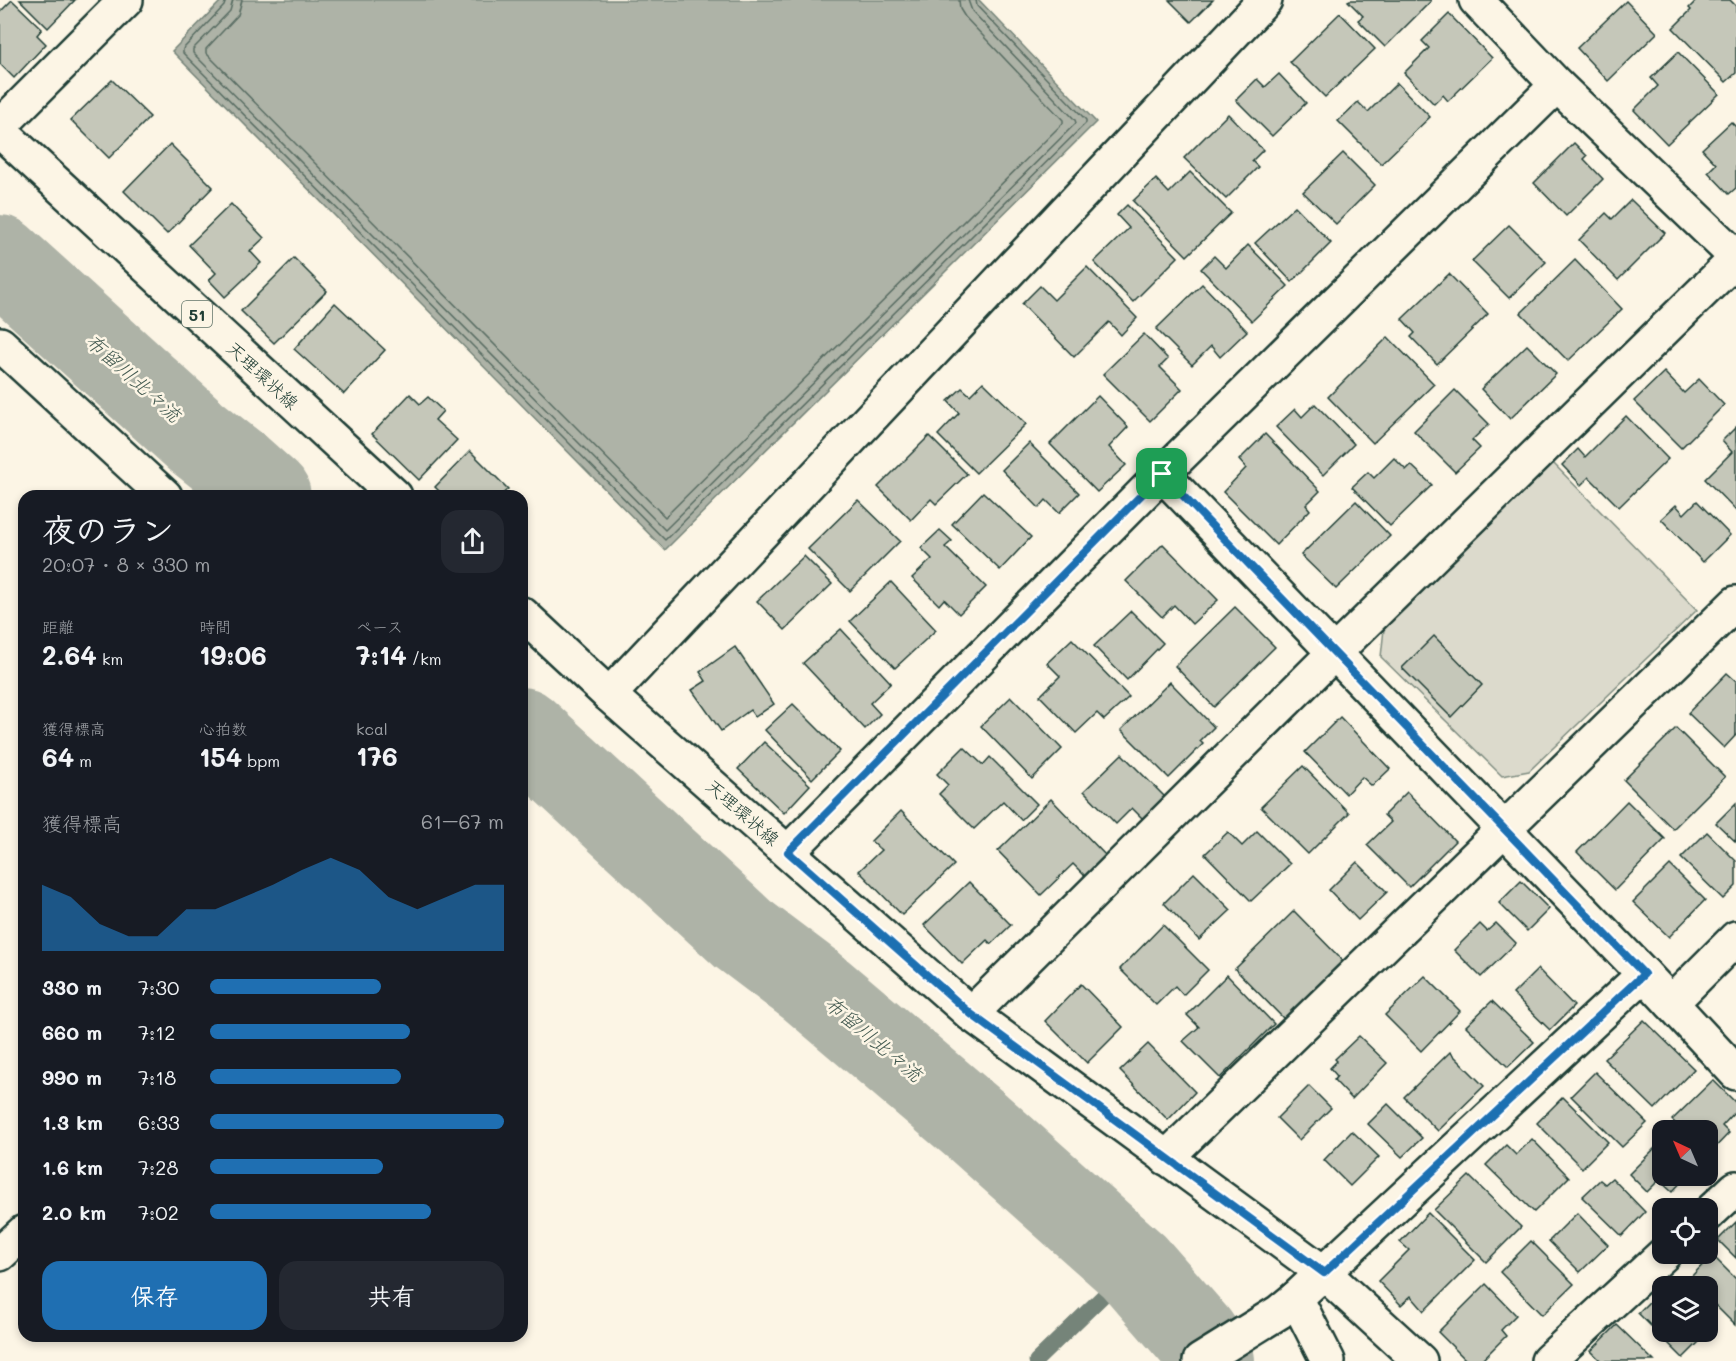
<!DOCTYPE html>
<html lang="ja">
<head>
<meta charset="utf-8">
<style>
  body { margin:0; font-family:Mali,"Klee One",sans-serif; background:#242831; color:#f1f3f6; height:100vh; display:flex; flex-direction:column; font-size:22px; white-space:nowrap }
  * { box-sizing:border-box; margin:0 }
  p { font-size:20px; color:#9ea1a6 }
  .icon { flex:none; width:33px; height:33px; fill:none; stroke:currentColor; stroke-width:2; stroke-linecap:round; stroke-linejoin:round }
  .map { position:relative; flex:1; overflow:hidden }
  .panel { position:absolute; left:18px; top:490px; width:510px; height:852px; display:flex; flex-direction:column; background:#171b24; border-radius:18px; box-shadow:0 3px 9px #0003 }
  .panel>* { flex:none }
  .needle { width:39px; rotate:316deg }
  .controls { position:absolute; left:1652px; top:1120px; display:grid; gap:12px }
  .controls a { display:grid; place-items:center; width:66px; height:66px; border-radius:12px; background:#171b24; box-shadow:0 3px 9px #0003; font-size:30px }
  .pin { position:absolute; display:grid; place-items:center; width:51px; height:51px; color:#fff; margin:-26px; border-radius:12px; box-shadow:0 3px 9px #0006 }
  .round { display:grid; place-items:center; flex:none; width:63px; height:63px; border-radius:18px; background:#242831 }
  .overview { display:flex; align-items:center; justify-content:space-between; height:102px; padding:0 24px }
  h1 { font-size:33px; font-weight:800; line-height:45px }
  .metrics { display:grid; grid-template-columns:repeat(3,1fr); gap:9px; height:102px; padding:6px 24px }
  .metrics div { display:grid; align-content:center }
  .metrics b { font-size:26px; font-weight:800 }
  .metrics small { font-size:16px; font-weight:400 }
  .metrics p { font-size:16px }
  .chart { height:168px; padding:12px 24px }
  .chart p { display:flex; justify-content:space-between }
  .chart svg { width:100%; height:108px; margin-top:6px; fill:#1f6fb2; opacity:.7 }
  .cta { display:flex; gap:12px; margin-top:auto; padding:12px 24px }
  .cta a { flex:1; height:69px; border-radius:18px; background:#1f6fb2; color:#fff; font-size:24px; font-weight:800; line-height:69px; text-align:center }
  .cta a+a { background:#242831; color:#f1f3f6 }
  ul { padding:0 24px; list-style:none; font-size:20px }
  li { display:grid; grid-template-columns:96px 72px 1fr; align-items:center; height:45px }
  li i { height:15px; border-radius:8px; background:#1f6fb2 }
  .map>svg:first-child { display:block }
  .green { fill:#dcdacc; stroke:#7e8c80; stroke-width:1.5 }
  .water { fill:#aeb3a7; stroke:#758479; stroke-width:1.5 }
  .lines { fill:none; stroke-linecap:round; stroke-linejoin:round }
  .shore { stroke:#586c62; stroke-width:1.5 }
  .stream { stroke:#758479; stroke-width:15 }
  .river { stroke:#aeb3a7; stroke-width:86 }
  .building { fill:#c5c7b9; stroke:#1f3d34; stroke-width:1.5 }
  .minor-casing { stroke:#1f3d34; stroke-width:38 }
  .major-casing { stroke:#1f3d34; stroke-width:38 }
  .minor { stroke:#fcf5e5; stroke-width:33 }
  .major { stroke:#fcf5e5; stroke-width:33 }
  .route-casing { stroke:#fff; stroke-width:12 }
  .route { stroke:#1f6fb2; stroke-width:8 }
  .labels { text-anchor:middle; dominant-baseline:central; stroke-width:5; stroke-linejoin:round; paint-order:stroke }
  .shield { fill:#fcf5e5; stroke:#617469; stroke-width:1.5 }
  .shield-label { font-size:16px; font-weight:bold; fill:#1f3d34 }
  .street-label { font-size:18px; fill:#1f3d34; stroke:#fcf5e5 }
  .water-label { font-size:20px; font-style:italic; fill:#435a51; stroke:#fcf5e5 }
</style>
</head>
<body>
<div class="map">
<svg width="1736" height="1361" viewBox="0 0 1736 1361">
  <rect width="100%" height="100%" fill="#fcf5e5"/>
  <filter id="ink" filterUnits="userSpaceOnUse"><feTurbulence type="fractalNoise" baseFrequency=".0167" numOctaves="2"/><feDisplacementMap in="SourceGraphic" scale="12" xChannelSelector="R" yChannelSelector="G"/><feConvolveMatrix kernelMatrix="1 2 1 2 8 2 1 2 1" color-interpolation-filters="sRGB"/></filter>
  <g filter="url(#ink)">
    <polygon class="green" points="1553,463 1697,610 1529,771 1502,776 1381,657 1384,629"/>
    <polygon class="water" points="222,0 979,0 1096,122 665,550 172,51"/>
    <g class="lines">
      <g class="shore">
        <polyline points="226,0 224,6 183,49 183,53 665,540 1086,123 1086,120 977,6 976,0"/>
        <polyline points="233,0 230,11 193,49 193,53 665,530 1076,123 1075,120 972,11 968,0"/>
        <polyline points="242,0 238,15 206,49 206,53 665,517 1063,123 1063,120 965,17 960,9 959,0"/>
      </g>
      <polyline class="stream" points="1036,1361 1134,1266"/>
      <g class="river">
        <polyline points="0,258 196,436 239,470 268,496"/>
        <polyline points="522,730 743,934 812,986 978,1127 1134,1266 1195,1336 1212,1361"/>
      </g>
    </g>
    <g class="building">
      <polygon points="12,0 42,29 37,35 46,44 14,78 0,64 0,12"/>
      <polygon points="20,0 75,0 48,28"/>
      <polygon points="1169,0 1213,0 1191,22"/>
      <polygon points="1350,0 1430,0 1431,1 1385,47 1358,20 1363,16 1348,1"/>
      <polygon points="1697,0 1730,0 1736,6 1736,73 1726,82 1673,28 1691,10 1689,8"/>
      <polygon points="1626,1 1657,33 1608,81 1577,48"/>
      <polygon points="1340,13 1375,49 1325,97 1290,62"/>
      <polygon points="1449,14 1492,58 1448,101 1443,95 1434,104 1404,73 1429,48 1422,41"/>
      <polygon points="1678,52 1719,94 1667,144 1634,110 1658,86 1651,78"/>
      <polygon points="1279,74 1306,103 1272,136 1236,100 1257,79 1265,87"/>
      <polygon points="112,80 150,117 109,158 71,120"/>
      <polygon points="1397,83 1430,117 1381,164 1338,121 1358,102 1368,112"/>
      <polygon points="1228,114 1263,150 1252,161 1258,167 1226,199 1184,158"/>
      <polygon points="1731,122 1736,127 1736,188 1729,194 1708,172 1716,164 1702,149"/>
      <polygon points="1574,143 1587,156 1584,159 1603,179 1566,216 1534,183"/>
      <polygon points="170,144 213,187 167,234 124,191"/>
      <polygon points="1343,153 1375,185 1336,224 1303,192"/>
      <polygon points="1190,172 1231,213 1187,256 1133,201 1156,179 1169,193"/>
      <polygon points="1631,200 1665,233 1618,280 1579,240 1606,213 1612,219"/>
      <polygon points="231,204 264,238 250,251 261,263 225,297 209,280 216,273 189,245"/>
      <polygon points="1127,205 1178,257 1133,302 1094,262 1129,228 1117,215"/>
      <polygon points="1295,206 1331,243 1292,282 1255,243"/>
      <polygon points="1509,225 1546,262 1509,298 1472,261"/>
      <polygon points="1248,245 1288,286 1252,321 1201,269 1214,256 1226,268"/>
      <polygon points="294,258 327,291 274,343 241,311"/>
      <polygon points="1575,260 1622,309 1568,361 1521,313"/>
      <polygon points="1087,267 1137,318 1121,335 1109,322 1074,357 1022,304 1040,286 1054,300"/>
      <polygon points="1449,274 1488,314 1437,364 1411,337 1415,333 1402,319"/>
      <polygon points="1202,284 1247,331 1220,357 1211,346 1192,365 1156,329"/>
      <polygon points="335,303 385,350 344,394 294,349"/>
      <polygon points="1144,334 1168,359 1160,367 1182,389 1150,421 1103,374"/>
      <polygon points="1388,337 1434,384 1373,443 1328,397"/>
      <polygon points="1527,345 1556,374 1510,419 1481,389"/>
      <polygon points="1664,372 1684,393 1699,379 1724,405 1681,448 1634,401"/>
      <polygon points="983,382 1026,424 976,473 938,435 959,413 948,401 962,388 970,395"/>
      <polygon points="1455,390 1489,424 1472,440 1480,448 1455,472 1414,431"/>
      <polygon points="410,394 420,404 428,397 443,411 435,420 457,440 419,480 372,434"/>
      <polygon points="1098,396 1128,427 1109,447 1126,465 1097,492 1050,444"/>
      <polygon points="1315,404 1354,444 1323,475 1276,427 1295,409 1302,417"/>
      <polygon points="1626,416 1668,459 1619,507 1589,477 1581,485 1562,465 1578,449 1585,457"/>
      <polygon points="1736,427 1736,511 1705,479 1732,452 1722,441"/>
      <polygon points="1265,434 1320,491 1306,505 1310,510 1276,545 1223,492 1246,468 1239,460"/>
      <polygon points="929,436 967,474 936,504 931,499 911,520 878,487"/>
      <polygon points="1029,443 1079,493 1059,513 1046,500 1039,508 1002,470"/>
      <polygon points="470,451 508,489 500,496 444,496 435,487"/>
      <polygon points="1394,458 1406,470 1411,465 1432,485 1390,526 1352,487 1368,472 1374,478"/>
      <polygon points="983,492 1031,537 1000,570 952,524"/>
      <polygon points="858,500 900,541 850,591 808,549"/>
      <polygon points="1356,501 1390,536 1336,589 1301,555"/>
      <polygon points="1697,501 1730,535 1703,562 1661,519 1676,505 1684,514"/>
      <polygon points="940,530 952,541 945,547 986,587 959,614 944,599 939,605 912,578 932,559 921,548"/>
      <polygon points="1163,544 1218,600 1192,624 1174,605 1162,617 1126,581"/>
      <polygon points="804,556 832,584 785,630 757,601"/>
      <polygon points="891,582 936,630 895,668 850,621"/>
      <polygon points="1235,607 1275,647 1214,707 1175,666"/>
      <polygon points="1131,611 1163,643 1127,680 1094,646"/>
      <polygon points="841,629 891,683 870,703 880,714 865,729 803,663"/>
      <polygon points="1434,636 1482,685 1451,717 1402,668"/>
      <polygon points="1072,639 1129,697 1104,720 1097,713 1076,733 1040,696 1060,676 1047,663"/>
      <polygon points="735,647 774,704 755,717 750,710 721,731 692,690 706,681 700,672"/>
      <polygon points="1727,673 1736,681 1736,735 1724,748 1688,713"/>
      <polygon points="1170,682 1214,727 1200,741 1203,744 1169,778 1121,730"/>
      <polygon points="1011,697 1062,749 1032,779 981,726"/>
      <polygon points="793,704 840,751 812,779 765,730"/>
      <polygon points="1340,717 1390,769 1372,786 1362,777 1346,794 1305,752"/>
      <polygon points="1676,728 1725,777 1673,829 1624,780"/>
      <polygon points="764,742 810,785 784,813 738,769"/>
      <polygon points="964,747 983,765 990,757 1037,804 1021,820 1003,801 974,829 939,794 948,785 937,774"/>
      <polygon points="1122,754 1168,800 1146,822 1132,808 1116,824 1084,791"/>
      <polygon points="1303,766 1349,813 1308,854 1261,807"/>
      <polygon points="1407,792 1455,841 1409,887 1367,845 1391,822 1384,815"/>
      <polygon points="1051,799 1108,858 1088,879 1073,864 1041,895 998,851"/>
      <polygon points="1627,801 1665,839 1615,890 1577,852"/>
      <polygon points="1736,803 1736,842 1716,823"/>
      <polygon points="901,811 954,865 902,915 859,871 881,850 871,841"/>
      <polygon points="1257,831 1290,864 1251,901 1205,854 1228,832 1242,846"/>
      <polygon points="1707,832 1736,861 1736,886 1723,899 1681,858"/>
      <polygon points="1357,862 1387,892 1358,920 1329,890"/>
      <polygon points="1670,865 1705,900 1669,937 1633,902"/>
      <polygon points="1194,873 1231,910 1199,940 1164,903"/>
      <polygon points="1521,881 1549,909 1527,931 1499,903"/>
      <polygon points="969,882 1011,925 991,944 987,940 962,964 924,925"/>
      <polygon points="1294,911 1343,961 1284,1019 1235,969"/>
      <polygon points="1496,923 1516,943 1481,977 1454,950 1480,924 1487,931"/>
      <polygon points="1163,925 1208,970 1183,995 1175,986 1156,1005 1120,969"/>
      <polygon points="1538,969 1574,1006 1550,1030 1513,994"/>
      <polygon points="1227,975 1274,1024 1220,1078 1183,1041 1199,1027 1187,1015"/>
      <polygon points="1425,976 1460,1011 1421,1051 1385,1015"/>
      <polygon points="1081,984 1123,1027 1087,1063 1045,1021"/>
      <polygon points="1492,1001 1534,1042 1508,1067 1466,1026"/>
      <polygon points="1644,1020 1694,1069 1655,1109 1604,1059"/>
      <polygon points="1359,1036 1387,1063 1352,1099 1334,1080 1337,1076 1330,1068 1337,1061 1335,1059"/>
      <polygon points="1148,1044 1195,1092 1168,1120 1120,1071"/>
      <polygon points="1450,1052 1484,1086 1438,1131 1404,1097"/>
      <polygon points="1595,1072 1647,1123 1622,1147 1571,1096"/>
      <polygon points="1713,1080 1736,1103 1736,1111 1722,1126 1729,1133 1707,1156 1707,1131 1683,1131 1672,1120"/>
      <polygon points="1309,1086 1331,1108 1299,1140 1277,1118"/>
      <polygon points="1563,1097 1608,1142 1582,1168 1537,1123"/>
      <polygon points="1388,1104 1422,1138 1402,1157 1368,1124"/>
      <polygon points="1352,1131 1379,1157 1350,1186 1324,1160"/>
      <polygon points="1532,1139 1569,1177 1534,1212 1486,1165 1506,1145 1516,1155"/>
      <polygon points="1662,1141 1662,1176 1687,1176 1672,1192 1659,1180 1647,1192 1629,1174"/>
      <polygon points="1469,1176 1521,1227 1486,1262 1434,1210"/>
      <polygon points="1612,1178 1645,1212 1622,1236 1582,1197 1600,1180 1605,1184"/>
      <polygon points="1428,1213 1475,1260 1424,1311 1411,1296 1401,1305 1378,1281 1409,1250 1400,1242"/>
      <polygon points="1577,1213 1608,1245 1580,1272 1549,1241"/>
      <polygon points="1736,1222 1736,1258 1718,1240"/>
      <polygon points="1531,1241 1574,1284 1542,1315 1500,1272"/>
      <polygon points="1712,1255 1736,1279 1735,1325 1707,1297 1707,1287 1697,1287 1689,1279"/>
      <polygon points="1486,1284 1516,1315 1501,1330 1506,1336 1481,1361 1467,1361 1438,1332"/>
      <polygon points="1662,1289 1662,1332 1707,1332 1707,1318 1715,1326 1683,1358 1638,1313"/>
      <polygon points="1617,1325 1654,1361 1601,1361 1591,1351"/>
    </g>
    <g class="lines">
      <defs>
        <g id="minor">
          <polyline points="1476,0 1557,85 1736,257"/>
          <polyline points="0,126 126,0"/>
          <polyline points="0,344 165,496"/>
          <polyline points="1162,474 1644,974 1736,1073"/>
          <polyline points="609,695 1265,0"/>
          <polyline points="788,852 1162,474 1557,85"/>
          <polyline points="1671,1003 1736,938"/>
          <polyline points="971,1014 1335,652 1736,259"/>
          <polyline points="1166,1158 1736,603"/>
          <polyline points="1707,1215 1736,1188"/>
          <polyline points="0,1254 24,1232"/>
          <polyline points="1296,1298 1328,1361"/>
          <polyline points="1200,1361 1279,1312 1296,1298 1644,974"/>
          <polyline points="1548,1361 1664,1254"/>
        </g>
        <g id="major">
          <polyline points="0,131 395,496"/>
          <polyline points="522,614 609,695 971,1014 1324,1273 1420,1361"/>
        </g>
      </defs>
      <use href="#minor" class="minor-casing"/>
      <use href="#major" class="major-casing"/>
      <use href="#minor" class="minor"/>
      <use href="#major" class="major"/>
    </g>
  </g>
  <g class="lines" filter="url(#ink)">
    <defs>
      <polygon id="route" points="1162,474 1644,974 1324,1273 971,1014 788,852"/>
    </defs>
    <use href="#route" class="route-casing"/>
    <use href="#route" class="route"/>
  </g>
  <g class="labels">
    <rect class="shield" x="182" y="301" width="30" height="26" rx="4.5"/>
    <g class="shield-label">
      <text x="197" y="314">51</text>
    </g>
    <g class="street-label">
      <text transform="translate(263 375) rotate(43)">天理環状線</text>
      <text transform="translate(743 812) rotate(41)">天理環状線</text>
    </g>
    <g class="water-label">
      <text transform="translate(134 377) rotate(42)">布留川北々流</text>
      <text transform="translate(874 1038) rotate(40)">布留川北々流</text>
    </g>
  </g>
</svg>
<div class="controls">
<a><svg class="needle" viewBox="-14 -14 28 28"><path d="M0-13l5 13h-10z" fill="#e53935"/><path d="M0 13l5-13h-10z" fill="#9ea1a6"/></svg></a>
<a><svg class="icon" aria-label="locate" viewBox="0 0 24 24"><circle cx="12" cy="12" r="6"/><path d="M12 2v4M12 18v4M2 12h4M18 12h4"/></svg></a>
<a><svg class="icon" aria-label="layers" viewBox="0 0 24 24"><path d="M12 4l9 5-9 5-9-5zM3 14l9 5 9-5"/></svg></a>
</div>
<div class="pin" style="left:1162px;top:474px;background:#1e9e55"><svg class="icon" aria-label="arrive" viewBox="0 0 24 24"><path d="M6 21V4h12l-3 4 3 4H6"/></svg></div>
<section class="panel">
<div class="overview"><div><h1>夜のラン</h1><p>20:07 · 8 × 330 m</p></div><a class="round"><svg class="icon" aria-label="share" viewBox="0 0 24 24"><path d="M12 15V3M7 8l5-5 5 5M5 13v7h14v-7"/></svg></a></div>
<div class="metrics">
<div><p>距離</p><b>2.64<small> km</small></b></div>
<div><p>時間</p><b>19:06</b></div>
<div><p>ペース</p><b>7:14<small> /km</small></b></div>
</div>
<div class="metrics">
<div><p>獲得標高</p><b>64<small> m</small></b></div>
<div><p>心拍数</p><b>154<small> bpm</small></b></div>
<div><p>kcal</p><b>176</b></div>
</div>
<div class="chart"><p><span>獲得標高</span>61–67 m</p>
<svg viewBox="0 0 160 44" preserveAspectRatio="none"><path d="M0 44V17L10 22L20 33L30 38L40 38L50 27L60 27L70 22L80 17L90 11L100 6L110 11L120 22L130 27L140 22L150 17L160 17V44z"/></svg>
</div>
<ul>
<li><b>330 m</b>7:30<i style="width:58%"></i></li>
<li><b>660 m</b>7:12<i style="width:68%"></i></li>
<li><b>990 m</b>7:18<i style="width:65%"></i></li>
<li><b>1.3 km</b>6:33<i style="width:100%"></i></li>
<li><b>1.6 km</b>7:28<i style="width:59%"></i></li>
<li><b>2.0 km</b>7:02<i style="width:75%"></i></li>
</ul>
<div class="cta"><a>保存</a><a>共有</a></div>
</section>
</div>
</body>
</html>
